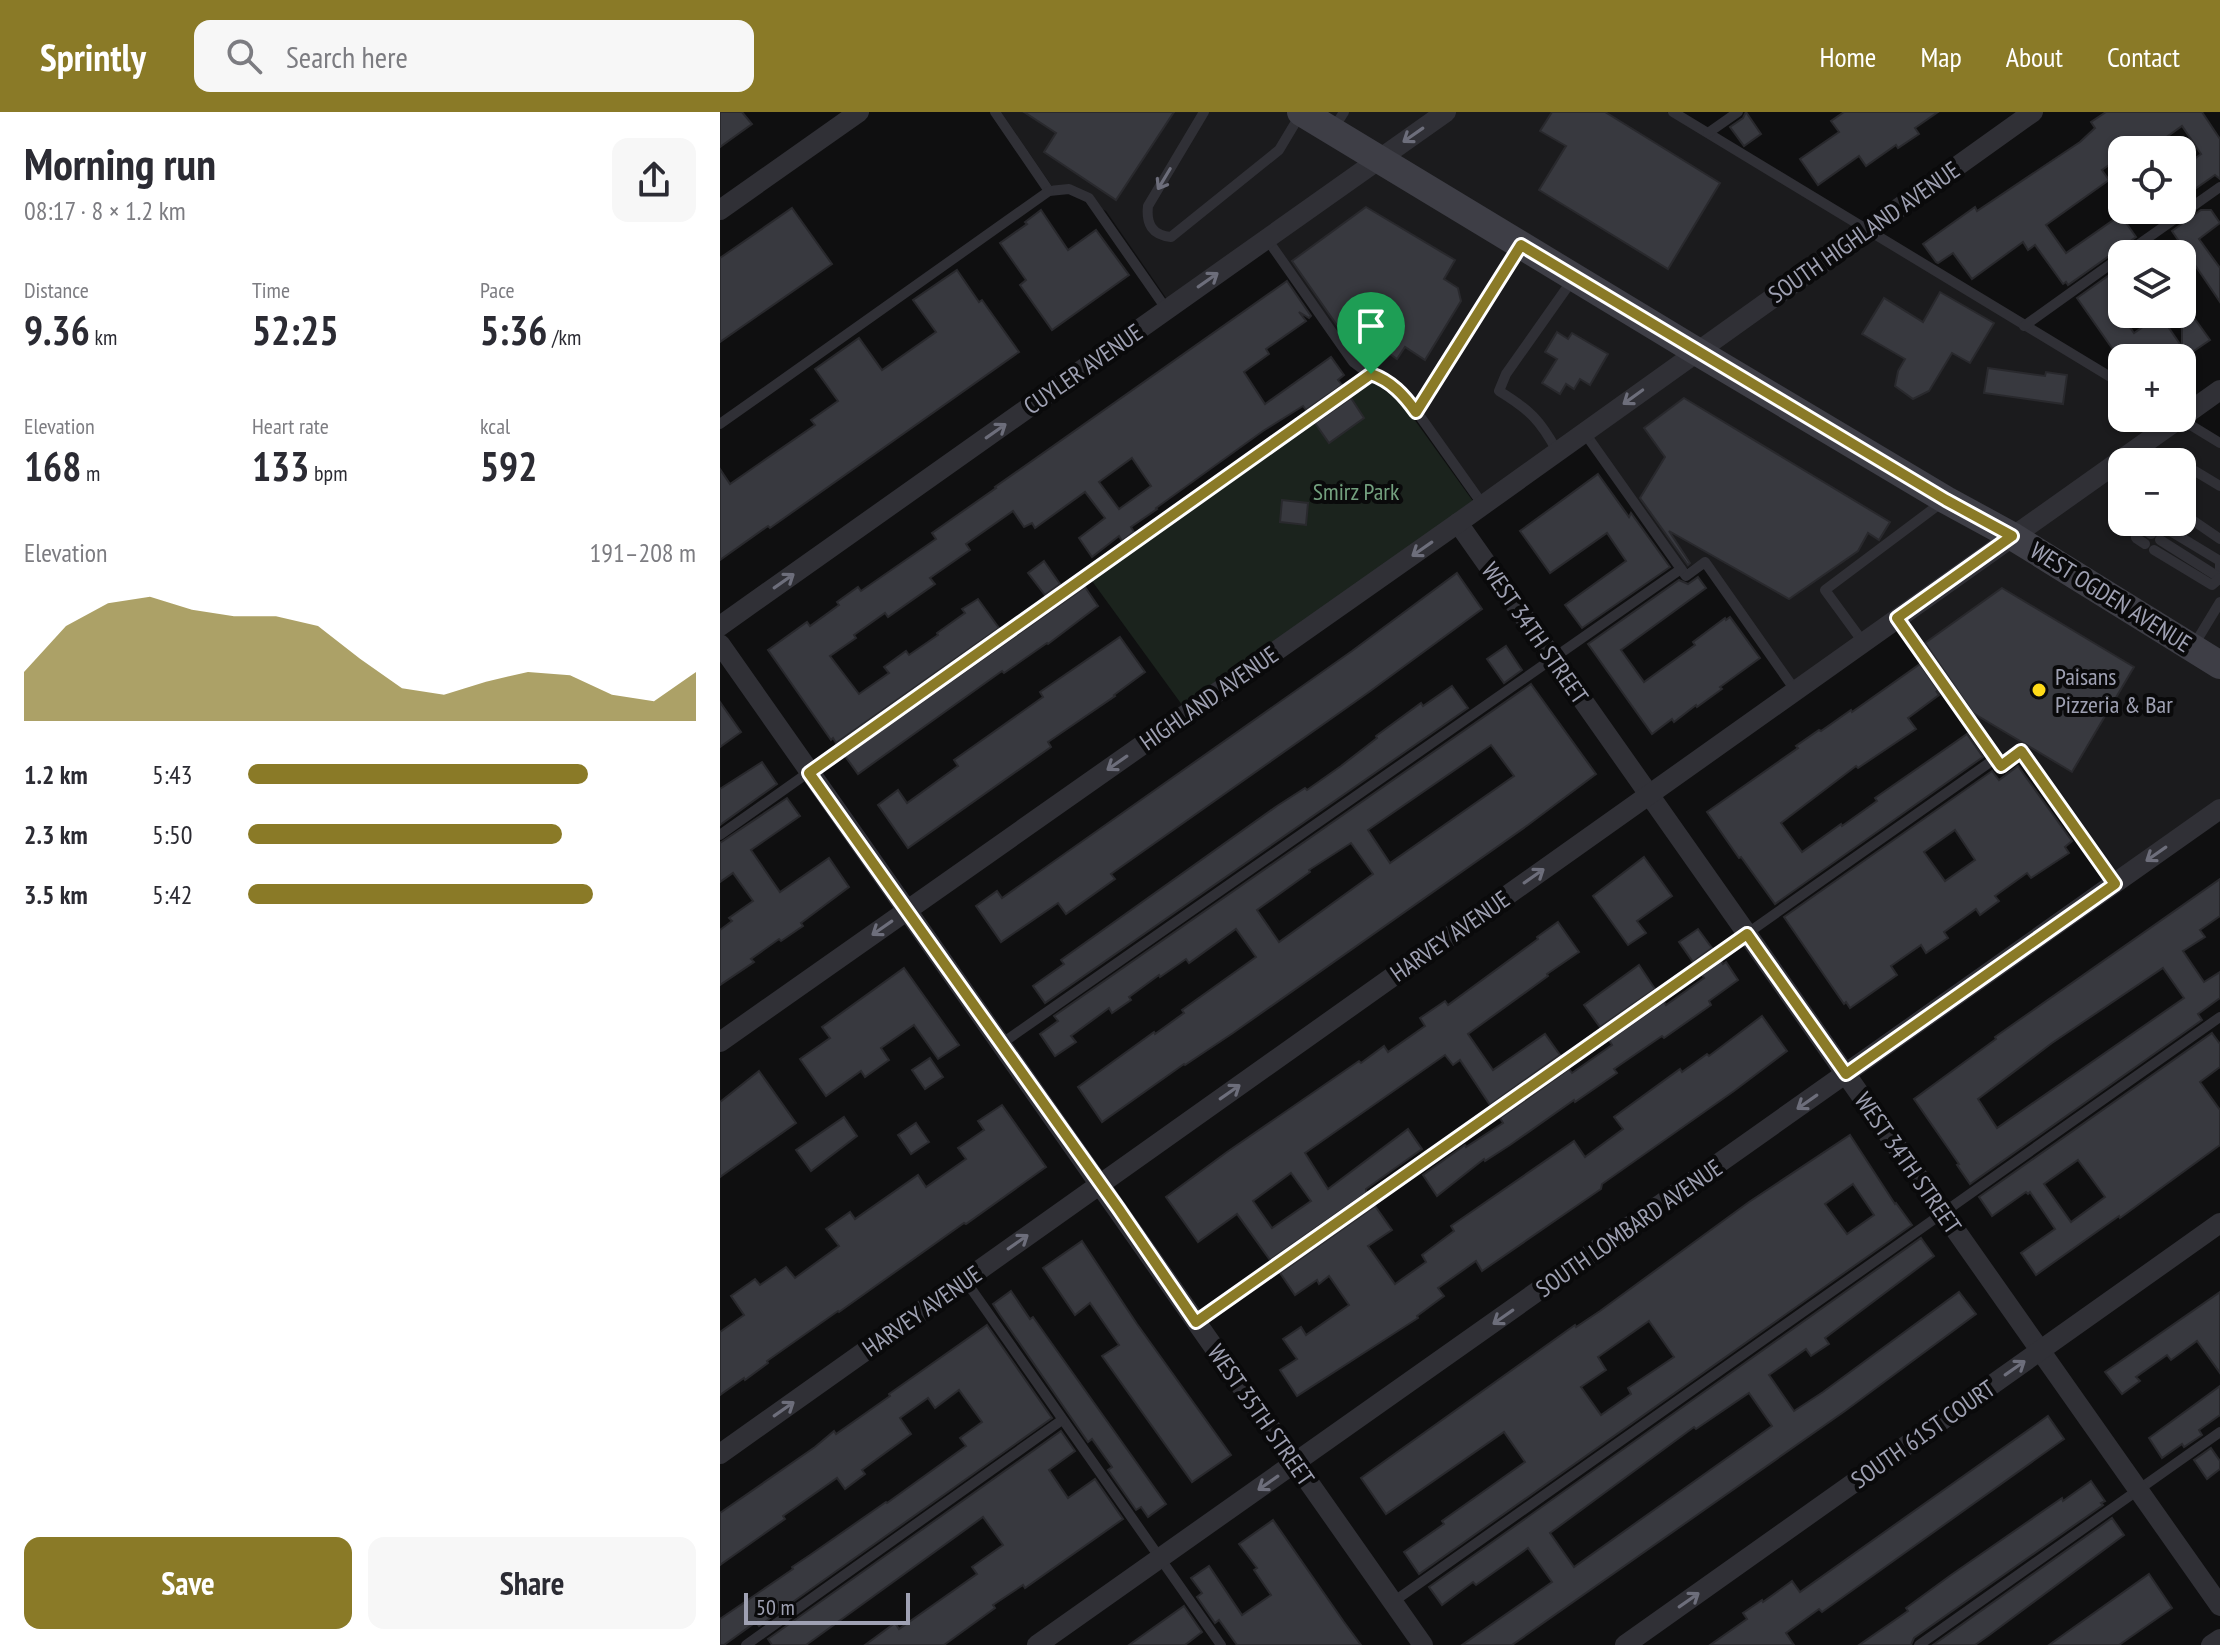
<!DOCTYPE html>
<html lang="en">
<head>
<meta charset="utf-8">
<style>
  body { margin:0; font-family:"PT Sans Narrow",sans-serif; background:#f7f7f7; color:#2b2b33; height:100vh; display:flex; flex-direction:column; font-size:30px; white-space:nowrap }
  * { box-sizing:border-box; margin:0 }
  p { font-size:26px; color:#7c7c81 }
  .icon { flex:none; width:44px; height:44px; fill:none; stroke:currentColor; stroke-width:2; stroke-linecap:round; stroke-linejoin:round }
  .map { position:relative; flex:1; overflow:hidden }
  .sheet { display:flex; flex-direction:column; background:#fff; width:720px }
  .sheet>* { flex:none }
  .tools { position:absolute; left:1388px; top:24px; display:grid; gap:16px }
  .tools a { display:grid; place-items:center; width:88px; height:88px; border-radius:16px; background:#fff; box-shadow:0 2px 6px #0004; font-size:40px }
  .scale { position:absolute; left:24px; bottom:20px; width:166px; box-sizing:border-box; padding-left:8px; border:4px solid #9fa1b3; border-top:0; font-size:22px; line-height:28px; white-space:nowrap; color:#9fa1b3; -webkit-text-stroke:6px #0a0a0b; paint-order:stroke }
  .pin { position:absolute; display:grid; place-items:center; width:68px; height:68px; color:#fff; margin:-82px -34px; border-radius:50% 50% 50% 0; rotate:-45deg; box-shadow:0 0 8px #0007 }
  .pin .icon { rotate:45deg }
  .round { display:grid; place-items:center; flex:none; width:84px; height:84px; border-radius:16px; background:#f7f7f7 }
  .overview { display:flex; align-items:center; justify-content:space-between; height:136px; padding:0 24px }
  h1 { font-size:44px; font-weight:800; line-height:60px }
  .metrics { display:grid; grid-template-columns:repeat(3,1fr); gap:12px; height:136px; padding:8px 24px }
  .metrics div { display:grid; align-content:center }
  .metrics b { font-size:40px; font-weight:800 }
  .metrics small { font-size:22px; font-weight:400 }
  .metrics p { font-size:22px }
  .chart { height:224px; padding:16px 24px }
  .chart p { display:flex; justify-content:space-between }
  .chart svg { width:100%; height:144px; margin-top:8px; fill:#8a7a27; opacity:.7 }
  .button { display:flex; gap:16px; margin-top:auto; padding:16px 24px }
  .button a { flex:1; height:92px; border-radius:16px; background:#8a7a27; color:#fff; font-size:32px; font-weight:800; line-height:92px; text-align:center }
  .button a+a { background:#f7f7f7; color:#2b2b33 }
  ul { padding:0 24px; list-style:none; font-size:26px }
  li { display:grid; grid-template-columns:128px 96px 1fr; align-items:center; height:60px }
  li i { height:20px; border-radius:10px; background:#8a7a27 }
  header { display:flex; align-items:center; gap:48px; box-sizing:border-box; height:112px; padding:0 40px; background:#8a7a27; color:#fff }
  header strong { font-size:38px }
  nav { display:flex; gap:44px; margin-inline-start:auto; font-size:28px }
  .search { width:560px; height:72px; background:#f7f7f7; display:flex; align-items:center; gap:20px; box-sizing:border-box; padding:0 28px; border-radius:16px; color:#7c7c81; font-size:30px }
  main { display:flex; flex:1; min-height:0 }
  .map>svg:first-child { display:block }
  .built { fill:#1b1b1d; fill-rule:evenodd }
  .green { fill:#1b231d }
  .building { fill:#38393f; stroke:#29292d; stroke-width:2; fill-rule:evenodd }
  .lines { fill:none; stroke-linecap:round; stroke-linejoin:round }
  .lane { stroke:#303036; stroke-width:10 }
  .street { stroke:#303036; stroke-width:20 }
  .secondary { stroke:#3e3e46; stroke-width:28 }
  .oneway { stroke:#6d6e7b }
  .route-casing { stroke:#fff; stroke-width:16 }
  .route { stroke:#8a7a27; stroke-width:10 }
  .poi-dot { fill:#ffdb18; stroke:#0a0a0b; stroke-width:3 }
  .labels { text-anchor:middle; dominant-baseline:central; stroke-width:8; stroke-linejoin:round; paint-order:stroke }
  .street-label { font-size:24px; fill:#9fa1b3; stroke:#0a0a0b }
  .park-label { font-size:24px; fill:#73a07e; stroke:#0a0a0b }
  .poi-label { font-size:24px; fill:#9fa1b3; stroke:#0a0a0b; text-anchor:start }
</style>
</head>
<body>
<header>
<strong>Sprintly</strong>
<div class="search"><svg class="icon" aria-label="search" viewBox="0 0 24 24"><circle cx="10" cy="10" r="6"/><path d="M15 15l6 6"/></svg>Search here</div>
<nav><a>Home</a><a>Map</a><a>About</a><a>Contact</a></nav>
</header>
<main>
<section class="sheet">
<div class="overview"><div><h1>Morning run</h1><p>08:17 · 8 × 1.2 km</p></div><a class="round"><svg class="icon" aria-label="share" viewBox="0 0 24 24"><path d="M12 15V3M7 8l5-5 5 5M5 13v7h14v-7"/></svg></a></div>
<div class="metrics">
<div><p>Distance</p><b>9.36<small> km</small></b></div>
<div><p>Time</p><b>52:25</b></div>
<div><p>Pace</p><b>5:36<small> /km</small></b></div>
</div>
<div class="metrics">
<div><p>Elevation</p><b>168<small> m</small></b></div>
<div><p>Heart rate</p><b>133<small> bpm</small></b></div>
<div><p>kcal</p><b>592</b></div>
</div>
<div class="chart"><p><span>Elevation</span>191–208 m</p>
<svg viewBox="0 0 160 44" preserveAspectRatio="none"><path d="M0 44V29L10 15L20 8L30 6L40 10L50 12L60 12L70 15L80 25L90 34L100 36L110 32L120 29L130 30L140 36L150 38L160 29V44z"/></svg>
</div>
<ul>
<li><b>1.2 km</b>5:43<i style="width:76%"></i></li>
<li><b>2.3 km</b>5:50<i style="width:70%"></i></li>
<li><b>3.5 km</b>5:42<i style="width:77%"></i></li>
</ul>
<div class="button"><a>Save</a><a>Share</a></div>
</section>
<div class="map">
<svg width="1500" height="1533" viewBox="0 0 1500 1533">
  <rect width="100%" height="100%" fill="#0f0f10"/>
  <path class="built" d="M281,0H947L1402,276V306H1451L1500,335V693L1395,766L1303,635L1283,649L1182,506L1079,578L985,445L966,457L864,314L763,387L692,286L639,249L548,123L451,193L386,99L331,73ZM1402,350H1462V410H1402Z"/>
  <polygon class="green" points="652,269 684,293 755,392 465,597 372,469"/>
  <g class="building">
    <polygon points="0,0 22,0 32,12 0,35"/>
    <polygon points="304,0 454,0 396,88 324,40 336,21"/>
    <polygon points="832,0 885,0 1000,71 948,157 819,78 846,34 820,19"/>
    <polygon points="1026,0 1041,22 1024,34 1010,15 1023,6"/>
    <polygon points="1124,0 1218,0 1195,16 1199,22 1178,36 1176,33 1146,54 1139,44 1098,73 1080,47 1119,20 1111,9"/>
    <polygon points="1386,0 1482,0 1500,27 1500,67 1495,63 1462,86 1462,56 1481,42 1462,14 1434,34 1428,26 1411,38 1402,38 1402,44 1382,58 1389,68 1326,113 1346,141 1402,102 1402,105 1416,125 1348,173 1346,170 1343,172 1315,133 1308,138 1303,130 1252,167 1233,141 1218,151 1216,150 1203,132 1255,95 1257,99 1360,30 1375,16 1371,10"/>
    <polygon points="646,95 735,148 724,167 738,176 741,189 705,248 685,235 677,247 667,240 661,249 628,229 572,149"/>
    <polygon points="72,96 112,152 0,230 0,146"/>
    <polygon points="321,98 348,138 376,118 409,163 332,218 300,173 306,168 280,131 307,112 305,110"/>
    <polygon points="1481,98 1491,98 1500,111 1479,127 1500,156 1500,190 1452,119"/>
    <polygon points="1402,154 1402,189 1395,194 1414,221 1440,203 1462,235 1462,189 1490,228 1468,243 1470,246 1399,246 1357,186"/>
    <polygon points="237,158 259,190 262,188 299,240 50,416 48,414 0,448 0,357 10,372 95,313 91,308 118,289 95,257 139,226 162,258 216,220 193,188"/>
    <path d="M567,169L591,204L589,206L579,200L586,209L546,237L549,242L524,260L545,292L611,245L624,263L618,268L622,273L586,298L583,294L543,319L436,396L437,397L411,415L414,420L402,429L399,424L372,445L359,426L385,406L365,380L315,416L312,411L304,415L293,399L246,432L250,438L210,466L215,472L168,505L165,501L134,523L136,526L110,544L139,582L169,561L164,555L186,539L189,543L218,523L217,521L245,501L242,497L258,487L279,516L116,631L113,626L111,628L48,538L87,510L90,514L119,493L117,490L138,475L141,479L216,427L212,421L276,376L275,375ZM412,346L431,374L399,397L379,370Z"/>
    <polygon points="1220,180 1274,211 1250,251 1232,241 1209,279 1193,287 1175,274 1178,259 1185,247 1142,222 1164,186 1203,210"/>
    <polygon points="837,220 848,227 852,221 888,242 870,273 860,267 854,277 846,272 840,282 822,271 837,247 825,240"/>
    <polygon points="1268,256 1325,264 1326,260 1347,263 1343,292 1264,281"/>
    <polygon points="631,286 644,306 609,331 595,311"/>
    <polygon points="964,286 1170,410 1159,428 1148,421 1138,439 1069,487 949,419 970,451 968,453 920,386 945,345 924,316"/>
    <polygon points="878,362 909,405 911,401 950,455 862,516 845,493 906,449 887,421 830,461 800,419"/>
    <polygon points="562,388 588,391 586,413 560,410"/>
    <polygon points="324,449 340,472 325,483 308,461"/>
    <polygon points="737,461 762,497 649,580 391,762 395,767 346,802 338,791 281,830 256,794 277,779 282,786 632,539"/>
    <polygon points="978,465 986,476 901,538 924,570 975,533 973,530 1005,506 1006,508 1010,505 1040,546 1000,575 1002,577 977,595 976,593 954,610 952,607 932,622 868,532 959,468 968,472"/>
    <polygon points="365,475 378,494 328,532 327,531 284,561 282,559 138,662 125,644"/>
    <polygon points="1282,476 1414,555 1352,660 1253,601 1205,531"/>
    <polygon points="400,525 425,560 394,583 395,584 328,630 331,635 188,736 158,693 178,678 187,691 238,654 234,648 323,585 320,580"/>
    <polygon points="786,534 802,558 784,571 767,547"/>
    <polygon points="1200,552 1220,581 1216,579 1219,583 1188,606 1196,617 1138,656 1136,654 1061,711 1082,740 1121,712 1122,714 1157,689 1155,686 1247,622 1263,645 1055,792 1021,745 1019,746 987,700 1078,636 1076,634 1099,618 1101,619 1131,598 1132,600"/>
    <path d="M811,572L876,662L808,713L513,921L465,953L464,952L382,1010L358,975L434,920L435,922L464,901L462,898L536,845L516,817L469,851L466,847L440,865L439,863L409,885L411,888L392,901L389,896L351,924L356,930L335,944L320,922L338,909L334,904ZM771,633L794,664L670,751L648,718ZM631,731L653,762L559,830L537,798L590,760L589,758Z"/>
    <polygon points="732,574 748,596 325,891 313,874 344,852 341,848 557,694 585,676 587,678 621,654 657,626 656,624 701,591 703,594"/>
    <polygon points="0,590 21,620 0,635"/>
    <polygon points="42,650 57,672 0,713 0,677"/>
    <path d="M1298,654L1352,729L1345,735L1349,741L1311,766L1307,761L1275,784L1279,789L1260,803L1256,797L1224,820L1228,826L1206,841L1201,833L1171,854L1177,863L1130,896L1126,890L1124,892L1064,805L1272,659L1279,668ZM1235,718L1255,748L1225,769L1204,740Z"/>
    <polygon points="67,686 80,704 31,738 60,780 109,746 129,775 81,811 83,814 61,829 59,827 31,847 34,850 0,873 0,818 12,809 9,806 33,789 13,761 0,770 0,731"/>
    <polygon points="924,745 952,784 917,809 926,821 908,833 873,784"/>
    <path d="M1500,767V804L1480,818L1485,825L1463,839L1484,870L1500,860V886L1478,902L1482,908L1250,1072L1237,1053L1239,1052L1194,987L1276,927L1275,925ZM1443,856L1464,886L1277,1016L1258,987L1332,931Z"/>
    <path d="M838,810L859,840L827,862L828,864L748,922L773,958L825,922L840,943L770,993L740,948L733,953L725,943L585,1041L608,1077L688,1017L702,1037L646,1077V1081L550,1148L517,1102L478,1130L446,1085L507,1040L639,949L641,951L664,934L668,940L705,914L700,906L725,889L728,893L818,827L817,825ZM571,1061L591,1089L552,1116L533,1089Z"/>
    <polygon points="978,817 992,836 973,850 959,830"/>
    <polygon points="1001,849 1003,852 1006,850 1018,868 989,889 991,893 944,926 942,924 894,957 897,961 855,990 854,988 790,1033 765,1049 764,1047 717,1084 703,1063 745,1033 746,1035 783,1011 780,1006 849,957 852,961 892,933 889,928 944,890 946,893 984,866 982,863"/>
    <polygon points="919,853 935,877 880,915 864,893"/>
    <polygon points="184,856 239,933 218,947 194,913 161,936 169,948 145,965 141,959 106,984 80,947 110,926 102,915"/>
    <polygon points="1042,904 1067,939 1014,979 882,1072 881,1077 762,1159 756,1149 718,1176 724,1184 697,1204 698,1206 577,1284 560,1258 577,1247 563,1227 581,1215 586,1223 629,1193 609,1164 599,1172 597,1168 575,1183 560,1161 655,1094 672,1118 648,1134 675,1172 706,1150 702,1143 734,1119 731,1114 854,1029 865,1045 903,1017 894,1005 960,957 962,960 987,942 989,944"/>
    <path d="M1492,921L1500,932V955L1480,970L1500,998V1033L1400,1106L1399,1104L1316,1163L1301,1141L1335,1117L1310,1080L1308,1082L1306,1080L1272,1104L1259,1085ZM1358,1048L1385,1085L1351,1110L1324,1072Z"/>
    <polygon points="210,946 223,965 205,977 192,958"/>
    <polygon points="39,959 76,1011 0,1065 0,990"/>
    <polygon points="282,993 326,1055 246,1112 244,1111 119,1200 118,1199 47,1249 48,1251 25,1268 24,1266 0,1283 0,1220 24,1203 11,1184 35,1167 40,1173 66,1155 75,1166 119,1134 106,1117 130,1100 135,1107 198,1063 206,1075 246,1047 238,1036 264,1018 258,1009"/>
    <polygon points="124,1005 137,1024 91,1059 76,1038"/>
    <polygon points="196,1011 209,1030 191,1042 178,1023"/>
    <path d="M1130,1023L1175,1092L1176,1091L1192,1113L699,1462L684,1440L724,1412L722,1409L805,1350L784,1320L666,1402L641,1366L855,1213L856,1215L880,1199L1029,1090ZM1133,1072L1154,1103L1127,1122L1105,1092ZM929,1209L954,1245L908,1276L911,1282L881,1303L861,1275L886,1258L878,1245Z"/>
    <path d="M1201,1126L1214,1144L1105,1226L1109,1232L1091,1244L1086,1237L1049,1263L1074,1299L1103,1280L1239,1180L1256,1202L1125,1299L792,1533H742L832,1470L808,1436L756,1473L753,1470L722,1493L709,1475ZM1029,1281L1052,1314L854,1455L830,1421L974,1315L976,1317Z"/>
    <polygon points="362,1129 417,1212 511,1343 472,1370 382,1244 399,1233 370,1191 355,1203 323,1156"/>
    <polygon points="291,1179 310,1207 313,1205 325,1222 446,1392 428,1405 421,1395 416,1398 388,1358 392,1355 372,1327 368,1330 280,1203 273,1192"/>
    <polygon points="1500,1180 1500,1261 1477,1229 1451,1248 1447,1243 1416,1265 1420,1269 1402,1282 1385,1260"/>
    <polygon points="267,1213 332,1306 39,1514 36,1510 4,1533 0,1533 0,1507 73,1457 72,1455 90,1443 166,1390 167,1391 246,1334 240,1326 262,1310 239,1278 215,1296 208,1286 180,1306 191,1322 142,1358 145,1362 125,1377 117,1366 63,1404 65,1407 0,1453 0,1401 95,1335 114,1319 116,1322 170,1284 169,1282"/>
    <polygon points="1500,1274 1500,1303 1479,1318 1482,1323 1464,1335 1462,1332 1442,1346 1429,1326"/>
    <polygon points="1328,1304 1344,1327 1130,1480 1102,1500 1099,1497 1066,1521 1074,1533 990,1533 1027,1507 1023,1501 1042,1488 1043,1490 1072,1469 1080,1480"/>
    <polygon points="341,1319 355,1339 329,1358 348,1386 375,1367 403,1407 305,1476 303,1473 273,1493 275,1496 224,1533 145,1533 175,1511 179,1517 257,1462 252,1455 283,1433 263,1405 86,1533 52,1533 48,1527"/>
    <polygon points="1491,1336 1500,1349 1500,1357 1487,1367 1474,1348"/>
    <polygon points="1371,1369 1385,1389 1381,1391 1383,1393 1194,1526 1191,1533 1139,1533 1188,1499 1186,1496 1231,1463 1342,1386 1343,1389"/>
    <polygon points="1392,1406 1404,1423 1268,1524 1255,1533 1213,1533"/>
    <polygon points="553,1408 624,1510 641,1533 517,1533 499,1508 495,1511 477,1485 482,1481 471,1466 489,1454 522,1503 551,1483 534,1458 537,1456 519,1432"/>
    <polygon points="1429,1462 1452,1496 1399,1533 1329,1533"/>
    <polygon points="464,1494 482,1520 465,1533 409,1533"/>
  </g>
  <g class="lines">
    <g class="lane">
      <polyline points="275,0 329,79 349,77 369,86 447,198"/>
      <path d="M484,0L428,94C426,112 432,123 451,125L559,38L580,3"/>
      <polyline points="953,0 1402,272"/>
      <polyline points="612,19 624,0"/>
      <polyline points="988,21 1018,0"/>
      <polyline points="547,127 633,250 641,256 664,266 678,278 692,293 763,393"/>
      <polyline points="1405,142 1500,75"/>
      <polyline points="1304,214 1402,144"/>
      <polyline points="696,300 800,135"/>
      <polyline points="1459,306 1500,331"/>
      <polyline points="0,312 329,79"/>
      <polyline points="864,320 966,464 985,450 1075,578"/>
      <path d="M837,339C820,308 810,298 779,279L786,262L853,167"/>
      <polyline points="1462,361 1475,359 1500,374"/>
      <polyline points="1465,403 1500,427"/>
      <polyline points="1415,410 1416,426 1425,432"/>
      <polyline points="1436,410 1439,412"/>
      <polyline points="1415,412 1431,422"/>
      <polyline points="1447,417 1500,449 1500,466"/>
      <polyline points="1440,428 1500,466"/>
      <polyline points="1434,438 1492,473 1500,466"/>
      <polyline points="1177,506 1281,654 1301,639 1395,772"/>
      <polyline points="1143,530 1105,478 1225,388"/>
      <polyline points="1474,533 1500,490"/>
      <polyline points="0,723 651,262"/>
      <polyline points="281,932 961,457"/>
      <polyline points="245,1168 501,1533"/>
      <polyline points="476,1210 1276,646"/>
      <polyline points="673,1490 1500,905"/>
      <polyline points="26,1533 342,1308"/>
      <polyline points="1199,1533 1500,1320"/>
    </g>
    <g class="street">
      <polyline points="0,98 139,0"/>
      <polyline points="1462,305 1500,278"/>
      <polyline points="738,411 1500,1494"/>
      <polyline points="0,514 726,0"/>
      <polyline points="0,532 703,1533"/>
      <polyline points="0,930 738,411 1313,0"/>
      <polyline points="0,1342 1460,306"/>
      <polyline points="317,1533 1500,697"/>
      <polyline points="905,1533 1500,1111"/>
      <polyline points="1491,1533 1500,1527"/>
    </g>
    <polyline class="secondary" points="581,0 976,239 1226,388 1292,424 1500,553"/>
  </g>
  <defs><path id="oneway-shaft" d="M-6 0H5M1.5-3L5.5 0L1.5 3" fill="none" stroke-width="1.6" stroke-linecap="round" stroke-linejoin="round" transform="scale(2)"/></defs>
  <g class="oneway">
    <use href="#oneway-shaft" transform="translate(693 23) rotate(145)"/>
    <use href="#oneway-shaft" transform="translate(444 67) rotate(121)"/>
    <use href="#oneway-shaft" transform="translate(488 168) rotate(-35)"/>
    <use href="#oneway-shaft" transform="translate(913 285) rotate(144)"/>
    <use href="#oneway-shaft" transform="translate(276 319) rotate(-35)"/>
    <use href="#oneway-shaft" transform="translate(702 437) rotate(145)"/>
    <use href="#oneway-shaft" transform="translate(64 469) rotate(-35)"/>
    <use href="#oneway-shaft" transform="translate(397 651) rotate(145)"/>
    <use href="#oneway-shaft" transform="translate(1436 742) rotate(145)"/>
    <use href="#oneway-shaft" transform="translate(814 764) rotate(-35)"/>
    <use href="#oneway-shaft" transform="translate(162 816) rotate(145)"/>
    <use href="#oneway-shaft" transform="translate(510 980) rotate(-35)"/>
    <use href="#oneway-shaft" transform="translate(1087 990) rotate(145)"/>
    <use href="#oneway-shaft" transform="translate(298 1130) rotate(-35)"/>
    <use href="#oneway-shaft" transform="translate(783 1205) rotate(145)"/>
    <use href="#oneway-shaft" transform="translate(1295 1256) rotate(-35)"/>
    <use href="#oneway-shaft" transform="translate(64 1297) rotate(-35)"/>
    <use href="#oneway-shaft" transform="translate(548 1371) rotate(145)"/>
    <use href="#oneway-shaft" transform="translate(969 1488) rotate(-35)"/>
  </g>
  <g class="lines">
    <defs>
      <path id="route" d="M801,133L1226,388L1292,424L1177,506L1281,654L1301,639L1395,772L1126,962L1027,822L476,1210L398,1096L89,661L651,262C671,269 684,283 696,300Z"/>
    </defs>
    <use href="#route" class="route-casing"/>
    <use href="#route" class="route"/>
  </g>
  <circle class="poi-dot" cx="1319" cy="578" r="8"/>
  <g class="labels">
    <g class="street-label">
      <text transform="translate(1144 120) rotate(-35)">SOUTH HIGHLAND AVENUE</text>
      <text transform="translate(363 257) rotate(-35)">CUYLER AVENUE</text>
      <text transform="translate(1391 485) rotate(32)">WEST OGDEN AVENUE</text>
      <text transform="translate(815 521) rotate(55)">WEST 34TH STREET</text>
      <text transform="translate(489 586) rotate(-35)">HIGHLAND AVENUE</text>
      <text transform="translate(730 824) rotate(-35)">HARVEY AVENUE</text>
      <text transform="translate(1188 1051) rotate(55)">WEST 34TH STREET</text>
      <text transform="translate(909 1116) rotate(-35)">SOUTH LOMBARD AVENUE</text>
      <text transform="translate(202 1199) rotate(-35)">HARVEY AVENUE</text>
      <text transform="translate(541 1303) rotate(55)">WEST 35TH STREET</text>
      <text transform="translate(1203 1322) rotate(-35)">SOUTH 61ST COURT</text>
    </g>
    <g class="park-label">
      <text x="636" y="379">Smirz Park</text>
    </g>
    <g class="poi-label">
      <text x="1335" y="564">Paisans<tspan x="1335" dy="28">Pizzeria &amp; Bar</tspan></text>
    </g>
  </g>
</svg>
<div class="tools">
<a><svg class="icon" aria-label="locate" viewBox="0 0 24 24"><circle cx="12" cy="12" r="6"/><path d="M12 2v4M12 18v4M2 12h4M18 12h4"/></svg></a>
<a><svg class="icon" aria-label="layers" viewBox="0 0 24 24"><path d="M12 4l9 5-9 5-9-5zM3 14l9 5 9-5"/></svg></a>
<a>+</a>
<a>−</a>
</div>
<div class="scale">50 m</div>
<div class="pin" style="left:651px;top:262px;background:#1e9e55"><svg class="icon" aria-label="arrive" viewBox="0 0 24 24"><path d="M6 21V4h12l-3 4 3 4H6"/></svg></div>
</div>
</main>
</body>
</html>
